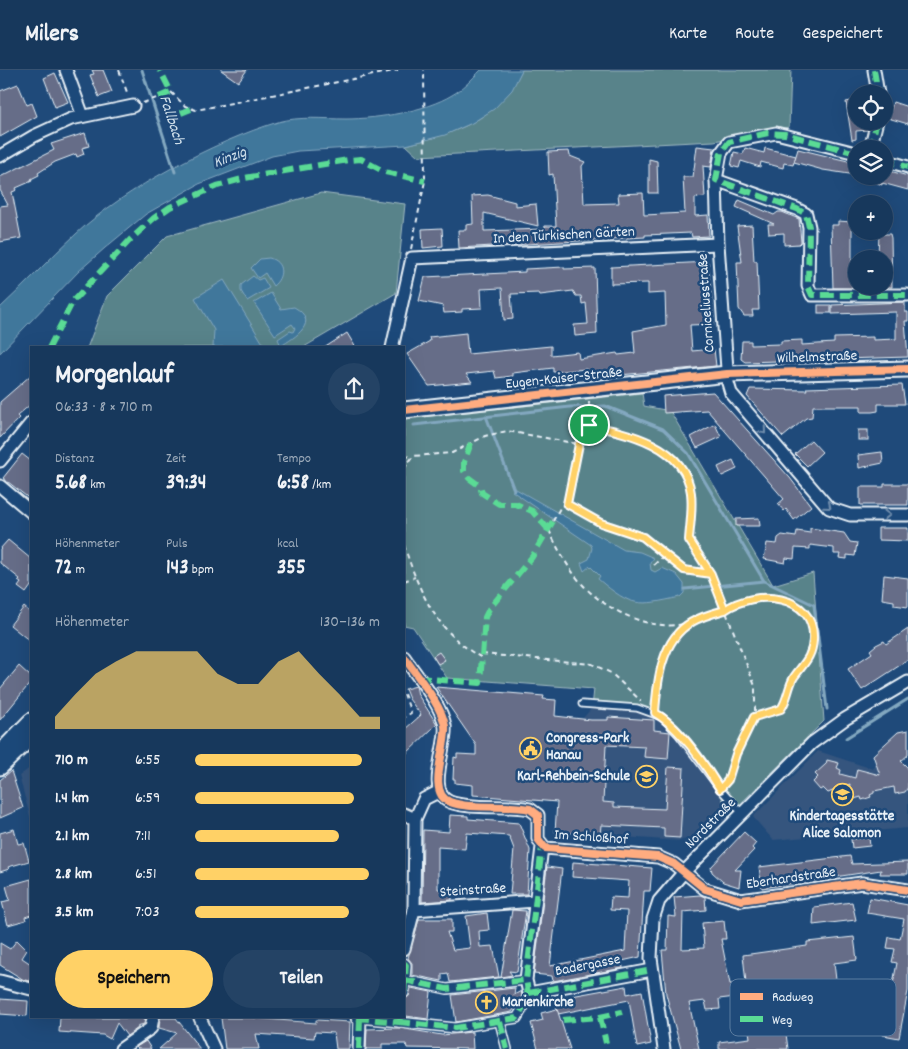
<!DOCTYPE html>
<html lang="de">
<head>
<meta charset="utf-8">
<style>
  body { margin:0; font-family:Dekko,sans-serif; background:#244365; color:#f1f3f6; height:100vh; display:flex; flex-direction:column; font-size:19px; white-space:nowrap }
  * { box-sizing:border-box; margin:0 }
  p { font-size:16px; color:#9eacbb }
  .icon { flex:none; width:28px; height:28px; fill:none; stroke:currentColor; stroke-width:2; stroke-linecap:round; stroke-linejoin:round }
  .map { position:relative; flex:1; overflow:hidden }
  .panel { position:absolute; left:30px; top:276px; width:375px; height:672px; display:flex; flex-direction:column; background:#17385c; border-radius:0px; box-shadow:0 5px 20px #0002,0 0 0 1px #365272 }
  .panel>* { flex:none }
  .tools { position:absolute; left:848px; top:15px; display:grid; gap:10px }
  .tools a { display:grid; place-items:center; width:45px; height:45px; border-radius:50%; background:#17385c; box-shadow:0 5px 20px #0002,0 0 0 1px #365272; font-size:25px }
  .pin { position:absolute; display:grid; place-items:center; width:42px; height:42px; color:#fff; margin:-21px; border:2px solid #fff; border-radius:50%; box-shadow:0 1px 5px #0007 }
  .round { display:grid; place-items:center; flex:none; width:52px; height:52px; border-radius:26px; background:#244365 }
  .summary { display:flex; align-items:center; justify-content:space-between; height:85px; padding:0 25px }
  h1 { font-size:28px; font-weight:700; line-height:38px }
  .stats { display:grid; grid-template-columns:repeat(3,1fr); gap:8px; height:85px; padding:5px 25px }
  .stats div { display:grid; align-content:center }
  .stats b { font-size:21px; font-weight:700 }
  .stats small { font-size:14px; font-weight:400 }
  .stats p { font-size:14px }
  .chart { height:140px; padding:10px 25px }
  .chart p { display:flex; justify-content:space-between }
  .chart svg { width:100%; height:90px; margin-top:5px; fill:#ffd166; opacity:.7 }
  .cta { display:flex; gap:10px; margin-top:auto; padding:10px 25px }
  .cta a { flex:1; height:58px; border-radius:30px; background:#ffd166; color:#111; font-size:20px; font-weight:700; line-height:58px; text-align:center }
  .cta a+a { background:#244365; color:#f1f3f6 }
  ul { padding:0 25px; list-style:none; font-size:16px }
  li { display:grid; grid-template-columns:80px 60px 1fr; align-items:center; height:38px }
  li i { height:12px; border-radius:6px; background:#ffd166 }
  header { display:flex; align-items:center; gap:30px; box-sizing:border-box; height:70px; padding:0 25px; background:#17385c; border-bottom:1px solid #365272 }
  header strong { font-size:24px }
  nav { display:flex; gap:28px; margin-inline-start:auto; font-size:18px }
  .map>svg:first-child { display:block }
  .built { fill:#34547e }
  .green { fill:#59838a; stroke:#a0bac1 }
  .water { fill:#3f779b; stroke:#83a8c0 }
  .lines { fill:none; stroke-linecap:round; stroke-linejoin:round }
  .stream { stroke:#83a8c0; stroke-width:3 }
  .building { fill:#666d88; stroke:#e8f1f8 }
  .service-casing { stroke:#e8f1f8; stroke-width:9 }
  .pedestrian-casing { stroke:#e8f1f8; stroke-width:12 }
  .minor-casing { stroke:#e8f1f8; stroke-width:15 }
  .secondary-casing { stroke:#e8f1f8; stroke-width:19 }
  .path { stroke:#e8f1f8; stroke-width:2; stroke-dasharray:5 4; stroke-linecap:butt }
  .service { stroke:#1f4a7a; stroke-width:5.5 }
  .pedestrian { stroke:#1f4a7a; stroke-width:9 }
  .minor { stroke:#1f4a7a; stroke-width:11 }
  .secondary { stroke:#1f4a7a; stroke-width:15 }
  .quiet { stroke:#5adb95; stroke-width:6; stroke-dasharray:12 6; stroke-linecap:butt }
  .cycleway-casing { stroke:#1f4a7a; stroke-width:11 }
  .cycleway { stroke:#ffac80; stroke-width:8 }
  .oneway { stroke:#6f8dac }
  .route-casing { stroke:#fff; stroke-width:10 }
  .route { stroke:#ffd166; stroke-width:6 }
  .labels { text-anchor:middle; dominant-baseline:central; stroke-width:5; stroke-linejoin:round; paint-order:stroke }
  .street-label { font-size:15px; fill:#e8f1f8; stroke:#1f4a7a }
  .poi-label { font-size:15px; font-weight:bold; fill:#e8f1f8; stroke:#1f4a7a; text-anchor:start }
  .water-label { font-size:16px; font-style:italic; fill:#cfdfea; stroke:#1f4a7a }
  .key { fill:#1f4a7a; stroke:#5b7ca0; stroke-width:1 }
  .key-label { font-size:14px; fill:#e8f1f8 }
</style>
</head>
<body>
<header>
<strong>Milers</strong>
<nav><a>Karte</a><a>Route</a><a>Gespeichert</a></nav>
</header>
<div class="map">
<svg width="908" height="979" viewBox="0 0 908 979">
  <rect width="100%" height="100%" fill="#1f4a7a"/>
  <filter id="ink" filterUnits="userSpaceOnUse"><feTurbulence type="fractalNoise" baseFrequency=".02" numOctaves="2"/><feDisplacementMap in="SourceGraphic" scale="10" xChannelSelector="R" yChannelSelector="G"/><feConvolveMatrix kernelMatrix="1 2 1 2 8 2 1 2 1" color-interpolation-filters="sRGB"/></filter>
  <g filter="url(#ink)">
    <g class="built">
      <polygon points="596,638 638,641 659,649 667,654 711,710 725,735 728,746 707,763 679,771 555,762 557,731 572,669 574,647 583,648 590,640"/>
      <polygon points="818,681 873,699 877,693 902,696 905,694 908,698 908,758 773,770 753,747"/>
      <polygon points="31,697 31,750 19,706"/>
    </g>
    <g class="green">
      <path d="M522,0H791L789,57L714,71L418,86L406,75C458,62 496,51 522,0Z"/>
      <polygon points="321,123 405,134 396,223 304,277 87,278 107,226 167,166"/>
      <path d="M642,323L644,336L670,341L773,515L813,503L824,651L728,746C725,740 725,734 722,728C710,708 680,661 660,649C643,639 612,636 592,638L594,619L447,608L413,557L404,555V349Z"/>
    </g>
    <g class="water">
      <path d="M481,0H522L512,20L494,39L472,53L445,65L406,75L298,81L272,86L199,114L146,144L105,178L79,201L0,283V238C26,214 50,188 76,164C124,119 215,71 278,52C300,46 323,49 346,49C377,49 426,41 452,25C463,19 472,9 481,0Z"/>
      <path d="M269,188C284,192 284,207 273,216L265,203L258,208L251,198L260,189Z"/>
      <polygon points="253,206 258,210 263,208 269,218 247,231 241,221 241,215"/>
      <polygon points="224,210 264,275 260,277 213,277 214,260 195,228"/>
      <path d="M271,223L281,239L294,237C321,252 295,267 281,276L278,269L290,261L293,262L295,258L292,254L275,265L254,233Z"/>
      <path d="M516,419L624,480L640,482L654,488L650,493L651,500L655,502L662,498L676,504L684,514V523L680,527C639,536 632,538 598,509L600,506L590,496L584,501L581,493L589,489L592,478L591,475L512,421Z"/>
    </g>
    <g class="lines">
      <g class="stream">
        <polyline points="142,0 175,102"/>
        <polyline points="486,346 514,420"/>
        <polyline points="414,355 570,337 605,336 663,359 688,383 764,511 814,535 827,639"/>
        <polyline points="685,519 764,511"/>
        <polyline points="846,668 908,629"/>
      </g>
    </g>
    <g class="building">
      <polygon points="92,0 103,0 112,22 99,27 90,5 94,4"/>
      <polygon points="221,0 247,0 238,12"/>
      <polygon points="55,3 68,32 55,37 44,8"/>
      <polygon points="18,14 27,35 32,33 37,46 0,67 0,21"/>
      <polygon points="856,30 856,51 868,51 868,54 867,60 856,61 856,69 852,70 846,32"/>
      <polygon points="893,32 908,37 908,54 888,48"/>
      <polygon points="85,63 89,76 82,78 84,84 77,87 76,84 55,92 38,103 39,105 31,109 32,111 16,118 17,120 12,122 21,168 0,172 0,136 8,135 0,120 0,107 54,80 51,74"/>
      <polygon points="697,76 714,78 711,97 703,96 705,127 695,128 695,146 708,145 709,166 692,167 691,163 645,165 645,167 459,178 458,160 466,160 466,155 473,154 472,126 488,125 515,132 515,136 536,134 538,156 484,143 484,161 544,159 545,156 556,156 553,104 549,105 548,82 569,81 570,86 585,92 582,96 584,134 619,133 618,124 643,123 644,145 685,143 683,107 693,107"/>
      <polygon points="745,78 764,83 765,78 796,86 793,95 784,93 783,98 761,92 760,97 741,91 739,98 731,96 734,82 743,84"/>
      <polygon points="798,79 856,93 856,105 823,100 794,92"/>
      <polygon points="649,89 657,91 658,123 649,123"/>
      <polygon points="886,100 908,106 908,120 882,113 882,115 868,109 868,106 884,106"/>
      <polygon points="739,130 774,145 778,142 782,142 799,149 801,172 799,174 784,175 784,163 769,164 768,154 774,154 736,137"/>
      <polygon points="838,151 852,152 852,218 833,218 831,155 838,155"/>
      <polygon points="752,155 754,191 757,191 759,240 752,240 753,246 744,246 739,239 737,192 742,192 737,156"/>
      <polygon points="442,158 443,176 423,178 422,159"/>
      <polygon points="879,164 890,164 891,168 892,217 884,217 884,189 880,189 880,184 878,185"/>
      <polygon points="708,192 714,254 690,255 692,281 714,279 716,296 587,308 586,299 553,302 553,298 513,303 513,306 496,308 494,301 466,304 472,312 429,316 407,284 430,271 429,267 466,263 468,284 551,276 551,285 578,282 579,289 617,283 618,285 635,283 633,261 666,255 665,223 648,224 648,213 611,214 611,197"/>
      <polygon points="564,197 564,199 595,198 597,264 575,266 574,255 588,254 586,233 582,234 581,226 576,226 573,221 540,225 539,223 511,224 513,249 504,250 502,218 481,219 482,238 462,239 462,242 444,243 443,236 419,231 425,207 525,202 525,199"/>
      <polygon points="905,232 905,242 908,242 908,251 905,251 908,287 745,292 741,289 742,271 751,271 751,275 781,274 781,271 802,270 802,275 834,273 834,268 873,267 873,270 896,269 896,242 832,244 832,235"/>
      <rect x="818" y="235" width="13" height="8"/>
      <polygon points="347,263 356,278 324,278"/>
      <polygon points="31,305 31,334 17,346 19,348 0,368 0,332"/>
      <polygon points="902,315 905,334 878,334 878,341 872,342 861,342 861,336 813,336 812,347 806,348 783,367 747,326 750,319 807,320 806,318"/>
      <polygon points="713,322 790,408 811,436 794,450 786,439 784,441 778,434 784,429 707,340 664,343 663,326"/>
      <polygon points="715,354 721,367 697,378 691,367"/>
      <rect x="858" y="360" width="10" height="10"/>
      <polygon points="811,370 822,382 807,396 795,384"/>
      <polygon points="882,382 883,393 859,398 858,385"/>
      <polygon points="22,384 31,391 31,430 3,408"/>
      <polygon points="733,390 737,399 722,406 718,397"/>
      <polygon points="884,414 908,414 908,435 860,435 860,417 884,417"/>
      <polygon points="759,448 760,456 736,456 736,449"/>
      <polygon points="810,458 844,463 850,472 857,473 855,486 847,485 847,489 839,488 840,484 834,484 834,478 810,475 810,479 795,478 794,489 786,488 785,493 764,489 767,473 777,474 778,468 782,465 796,467 797,461 810,463"/>
      <polygon points="878,458 908,458 908,471 878,470"/>
      <polygon points="8,470 31,489 31,516 26,523 18,517 21,513 18,511 20,509 0,493 0,479"/>
      <polygon points="884,505 908,508 908,537 894,535 894,531 882,529"/>
      <polygon points="24,537 31,543 31,572 10,555"/>
      <polygon points="908,559 908,590 862,620 848,599 872,583 870,580 876,575 884,571 886,574"/>
      <polygon points="439,582 445,590 438,594 433,586"/>
      <polygon points="19,596 31,607 31,612 0,650 0,619"/>
      <polygon points="416,616 418,625 437,654 404,686 404,660 421,645 409,629 405,619"/>
      <polygon points="436,617 544,626 543,629 556,630 555,646 591,650 608,650 608,647 654,650 654,660 670,662 668,689 644,687 645,677 606,675 603,732 614,733 614,737 665,739 668,697 684,698 680,768 664,767 664,758 601,755 600,765 555,762 557,732 473,725 473,715 455,713 455,709 453,709 454,687 457,688 457,684 476,685 476,675"/>
      <polygon points="908,660 908,685 901,691 908,698 908,717 905,722 895,724 894,717 874,721 874,723 870,725 871,727 862,730 861,727 854,729 848,725 850,714 828,723 823,718 820,720 813,712 818,707 815,704 826,694 827,690 839,693 837,698 841,700 840,704 855,708 857,699 880,705 873,685 898,662"/>
      <polygon points="11,701 23,738 0,748 0,710"/>
      <polygon points="450,745 468,746 468,749 519,753 530,780 527,824 510,824 514,779 509,766 467,763 465,779 438,777 438,819 452,818 452,830 422,832 423,760 449,762"/>
      <polygon points="14,759 18,774 24,773 29,791 8,797 9,799 0,802 0,763"/>
      <polygon points="744,762 756,773 752,778 754,780 735,800 741,800 739,817 723,812 712,802 711,797"/>
      <polygon points="869,768 870,776 852,778 851,769"/>
      <polygon points="850,786 852,794 908,792 908,804 880,804 881,800 762,818 759,797"/>
      <polygon points="573,792 652,798 650,821 644,821 640,887 622,891 623,898 553,911 552,906 534,904 547,797 562,799 550,896 625,881 627,841 610,840 611,827 628,828 629,811 572,807"/>
      <polygon points="31,809 31,845 25,847 26,850 8,855 2,832 10,830 6,816"/>
      <polygon points="700,825 705,827 706,840 683,842 682,879 704,878 702,853 724,851 726,869 721,869 730,914 746,913 743,885 807,876 807,872 854,867 857,890 834,893 839,935 851,935 854,957 786,964 788,979 719,979 719,972 750,968 744,926 719,929 720,939 707,940 705,931 689,933 699,979 681,979 666,924 662,880 667,880 668,846 676,847 674,827"/>
      <polygon points="870,828 908,835 908,921 899,968 883,965 897,893 892,892 895,879 887,878 889,867 900,869 904,849 867,843"/>
      <polygon points="852,832 856,850 813,855 814,837"/>
      <polygon points="512,840 526,841 517,902 509,901 512,905 501,907"/>
      <polygon points="487,843 489,860 479,861 480,877 493,876 499,907 450,912 448,903 442,904 442,911 412,905 412,893 408,888 419,849 452,849 452,862 447,862 453,880 470,878 466,846"/>
      <polygon points="17,870 27,880 22,888 31,894 31,911 24,910 0,895 0,873 10,879"/>
      <polygon points="626,916 627,924 642,921 651,974 637,977 629,930 558,944 555,929"/>
      <polygon points="411,918 431,922 428,949 406,946 404,943 404,929 409,926"/>
      <polygon points="515,918 514,925 521,921 522,925 520,930 515,930 517,935 512,942 456,952 452,925"/>
      <polygon points="0,929 28,931 27,946 0,944"/>
      <polygon points="557,939 570,979 538,979 531,953 543,950 541,943"/>
      <polygon points="60,948 145,948 144,954 137,956 138,958 127,966 117,953 110,969 103,965 59,962"/>
      <polygon points="160,948 176,948 200,979 159,979 177,963 159,958"/>
      <polygon points="221,948 252,948 316,953 316,950 350,952 349,979 336,979 334,963 315,962 314,968 256,964 259,979 225,979"/>
      <polygon points="399,958 442,965 472,962 473,979 407,978 406,974 382,974 382,979 366,979 367,959"/>
      <polygon points="146,971 151,979 138,979 136,977"/>
    </g>
    <g class="lines">
      <defs>
        <polyline id="service" points="582,634 637,638 662,647 679,665 720,719 742,743"/>
        <g id="pedestrian">
          <polyline points="404,893 406,895 404,923"/>
          <polyline points="404,910 447,919 526,910"/>
          <polyline points="360,948 399,952 400,948"/>
          <polyline points="399,952 455,958 517,948 527,931 529,923"/>
          <polyline points="500,952 507,979"/>
        </g>
        <g id="minor">
          <polyline points="66,0 83,46"/>
          <polyline points="874,0 878,24"/>
          <polyline points="870,79 877,51"/>
          <polyline points="856,83 776,63 729,72 721,83 716,110 718,174 728,313 731,323 829,438 850,445 908,445"/>
          <polyline points="0,86 34,66 71,49 133,36"/>
          <polyline points="884,90 908,97"/>
          <polyline points="716,110 797,139 806,144 809,157 808,216 812,225 908,225"/>
          <polyline points="392,278 412,188 718,174"/>
          <polyline points="0,391 31,353"/>
          <polyline points="0,416 31,442"/>
          <path d="M404,587C416,605 442,635 445,656C448,674 425,723 450,732C471,740 507,734 530,739L538,745V769L545,778L658,787L674,794L705,819L741,830L862,813L908,820"/>
          <polyline points="404,744 415,749"/>
          <polyline points="542,777 526,910 529,923 652,900"/>
          <polyline points="414,840 535,831"/>
          <polyline points="404,879 414,840 415,749 424,729 440,721"/>
          <polyline points="0,911 31,919"/>
          <polyline points="200,948 214,979"/>
          <polyline points="357,948 360,948 359,979"/>
          <polyline points="121,979 151,958 153,948"/>
          <polyline points="664,979 651,888 653,849 659,831 683,803 812,673 845,649 908,612"/>
        </g>
        <g id="secondary">
          <polyline points="404,340 727,304 908,299"/>
          <polyline points="0,683 31,651"/>
          <polyline points="0,697 31,667"/>
        </g>
      </defs>
      <use href="#service" class="service-casing"/>
      <use href="#pedestrian" class="pedestrian-casing"/>
      <use href="#minor" class="minor-casing"/>
      <use href="#secondary" class="secondary-casing"/>
      <g class="path">
        <polyline points="119,0 128,25"/>
        <polyline points="171,22 185,36 196,40 398,0"/>
        <polyline points="143,33 159,27"/>
        <polyline points="411,179 425,111 424,0"/>
        <path d="M589,355C628,363 685,375 691,423C694,439 690,454 689,470L711,504L755,616V647L736,685L725,713"/>
        <polyline points="404,387 413,386"/>
        <polyline points="404,399 413,386 452,383 485,366 507,361 579,374"/>
        <polyline points="567,434 612,458 643,467 684,500 711,504"/>
        <polyline points="553,451 561,436 567,434 579,374 589,355 589,331"/>
        <path d="M549,460C559,482 572,506 591,523C616,545 656,562 689,553C713,546 734,528 760,526C798,524 826,557 807,594C804,599 797,603 794,608C788,618 788,629 781,639L755,647"/>
        <path d="M404,475C419,522 437,563 482,588"/>
        <polyline points="654,495 664,485"/>
        <polyline points="404,511 415,507"/>
        <polyline points="482,584 592,594 611,603 641,631"/>
        <polyline points="404,624 411,643 405,647"/>
        <path d="M655,636C657,605 664,575 689,553"/>
      </g>
      <use href="#service" class="service"/>
      <use href="#pedestrian" class="pedestrian"/>
      <use href="#minor" class="minor"/>
      <use href="#secondary" class="secondary"/>
      <g class="quiet">
        <polyline points="874,0 878,24"/>
        <polyline points="159,27 171,22 160,0"/>
        <polyline points="181,43 191,39"/>
        <polyline points="870,79 877,51"/>
        <polyline points="856,83 785,64 768,63 729,72 721,83 716,110 797,139 806,144 809,157 808,216 812,225 908,225"/>
        <polyline points="884,90 908,97"/>
        <polyline points="49,278 73,231 130,170 154,148 170,137 217,116 245,108 348,90 361,89 385,102 425,111"/>
        <polyline points="471,373 464,392 464,401 469,408 480,416 482,423 499,434 516,434 532,441 549,460"/>
        <polyline points="418,608 480,613 485,547 489,539 532,487 553,451"/>
        <polyline points="404,893 406,895 404,923"/>
        <polyline points="404,910 447,919 526,910"/>
        <polyline points="529,923 652,900"/>
        <polyline points="600,947 606,973"/>
        <polyline points="357,948 399,952 400,948"/>
        <polyline points="563,950 600,947 622,942"/>
        <path d="M399,952L455,958L517,948C525,934 530,927 526,910L542,777"/>
        <polyline points="500,952 507,979"/>
        <polyline points="359,979 360,948"/>
      </g>
      <defs>
        <g id="cycleway">
          <polyline points="404,340 727,304 908,299"/>
          <path d="M404,587C416,605 442,635 445,656C448,674 425,723 450,732C471,740 507,734 530,739L538,745V769L545,778L658,787L674,794L705,819L741,830L862,813L908,820"/>
        </g>
      </defs>
      <use href="#cycleway" class="cycleway-casing"/>
      <use href="#cycleway" class="cycleway"/>
    </g>
    <defs><path id="oneway-chevron" d="M-2-3.5L2.5 0L-2 3.5" fill="none" stroke-width="1.6" stroke-linecap="round" stroke-linejoin="round" transform="scale(1.25)"/></defs>
    <g class="oneway">
      <use href="#oneway-chevron" transform="translate(763 361) rotate(50)"/>
      <use href="#oneway-chevron" transform="translate(828 436) rotate(40)"/>
      <use href="#oneway-chevron" transform="translate(887 445)"/>
    </g>
  </g>
  <g class="lines" filter="url(#ink)">
    <defs>
      <path id="route" d="M589,355C628,363 685,375 691,423C693,439 690,454 689,470L711,504L725,540C714,543 702,546 692,552C661,569 657,612 655,643C679,656 706,696 720,719L728,710L736,684L754,647L781,639C788,629 788,617 794,607C803,594 812,588 813,570C816,523 754,519 725,540L711,504L684,500L643,467L601,453L567,434L579,374L589,355"/>
    </defs>
    <use href="#route" class="route-casing"/>
    <use href="#route" class="route"/>
  </g>
  <defs>
    <symbol id="civic-ring" viewBox="-11 -11 22 22"><circle r="9.5" fill="#1f4a7a" stroke="#ffd166" stroke-width="1.5"/><path d="M-.6-6.5H3V-4.5H.6V-3L4-1V1h2V6H-6V1h2V-1L-.6-3ZM-1.2 2.5V6h2.4V2.5Z" fill="#ffd166"/></symbol>
    <symbol id="school-ring" viewBox="-11 -11 22 22"><circle r="9.5" fill="#1f4a7a" stroke="#ffd166" stroke-width="1.5"/><path d="M0-5L7-2L0 1L-7-2ZM-4 1L0 2.5L4 1V4Q0 6-4 4Z" fill="#ffd166"/></symbol>
    <symbol id="church-ring" viewBox="-11 -11 22 22"><circle r="9.5" fill="#1f4a7a" stroke="#ffd166" stroke-width="1.5"/><path d="M-1.2-6h2.4v3.5h3.3v2.4h-3.3V6h-2.4V-.1h-3.3v-2.4h3.3Z" fill="#ffd166"/></symbol>
  </defs>
  <g fill-rule="evenodd">
    <use href="#civic-ring" x="518" y="666" width="25" height="25"/>
    <use href="#school-ring" x="634" y="694" width="25" height="25"/>
    <use href="#school-ring" x="830" y="712" width="25" height="25"/>
    <use href="#church-ring" x="474" y="920" width="25" height="25"/>
  </g>
  <g class="labels">
    <g class="street-label">
      <text transform="translate(564 166) rotate(-3)">In den Türkischen Gärten</text>
      <text transform="translate(707 233) rotate(-94)">Corniceliusstraße</text>
      <text transform="translate(817 288) rotate(-2)">Wilhelmstraße</text>
      <text transform="translate(564 309) rotate(-6)">Eugen-Kaiser-Straße</text>
      <text transform="translate(711 754) rotate(-45)">Nordstraße</text>
      <text transform="translate(591 768) rotate(4)">Im Schloßhof</text>
      <text transform="translate(791 809) rotate(-8)">Eberhardstraße</text>
      <text transform="translate(473 821) rotate(-4)">Steinstraße</text>
      <text transform="translate(588 896) rotate(-11)">Badergasse</text>
    </g>
    <g class="poi-label">
      <text x="546" y="669">Congress-Park<tspan x="546" dy="17">Hanau</tspan></text>
      <text x="630" y="707" text-anchor="end">Karl-Rehbein-Schule</text>
      <text x="842" y="747" text-anchor="middle">Kindertagesstätte<tspan x="842" dy="17">Alice Salomon</tspan></text>
      <text x="502" y="933">Marienkirche</text>
    </g>
    <g class="water-label">
      <text transform="translate(171 50) rotate(72)">Fallbach</text>
      <text transform="translate(230 88) rotate(-21)">Kinzig</text>
    </g>
  </g>
  <rect x="730" y="909" width="166" height="57" rx="8" class="key"/>
  <rect x="740" y="923" width="23" height="7" fill="#ffac80"/>
  <rect x="740" y="946" width="23" height="6" fill="#5adb95"/>
  <g class="key-label">
    <text x="772" y="931">Radweg</text>
    <text x="772" y="954">Weg</text>
  </g>
</svg>
<div class="tools">
<a><svg class="icon" aria-label="locate" viewBox="0 0 24 24"><circle cx="12" cy="12" r="6"/><path d="M12 2v4M12 18v4M2 12h4M18 12h4"/></svg></a>
<a><svg class="icon" aria-label="layers" viewBox="0 0 24 24"><path d="M12 4l9 5-9 5-9-5zM3 14l9 5 9-5"/></svg></a>
<a>+</a>
<a>−</a>
</div>
<div class="pin" style="left:589px;top:355px;background:#1e9e55"><svg class="icon" aria-label="arrive" viewBox="0 0 24 24"><path d="M6 21V4h12l-3 4 3 4H6"/></svg></div>
<section class="panel">
<div class="summary"><div><h1>Morgenlauf</h1><p>06:33 · 8 × 710 m</p></div><a class="round"><svg class="icon" aria-label="share" viewBox="0 0 24 24"><path d="M12 15V3M7 8l5-5 5 5M5 13v7h14v-7"/></svg></a></div>
<div class="stats">
<div><p>Distanz</p><b>5.68<small> km</small></b></div>
<div><p>Zeit</p><b>39:34</b></div>
<div><p>Tempo</p><b>6:58<small> /km</small></b></div>
</div>
<div class="stats">
<div><p>Höhenmeter</p><b>72<small> m</small></b></div>
<div><p>Puls</p><b>143<small> bpm</small></b></div>
<div><p>kcal</p><b>355</b></div>
</div>
<div class="chart"><p><span>Höhenmeter</span>130–136 m</p>
<svg viewBox="0 0 160 44" preserveAspectRatio="none"><path d="M0 44V38L10 27L20 17L30 11L40 6L50 6L60 6L70 6L80 17L90 22L100 22L110 11L120 6L130 17L140 27L150 38L160 38V44z"/></svg>
</div>
<ul>
<li><b>710 m</b>6:55<i style="width:90%"></i></li>
<li><b>1.4 km</b>6:59<i style="width:86%"></i></li>
<li><b>2.1 km</b>7:11<i style="width:78%"></i></li>
<li><b>2.8 km</b>6:51<i style="width:94%"></i></li>
<li><b>3.5 km</b>7:03<i style="width:83%"></i></li>
</ul>
<div class="cta"><a>Speichern</a><a>Teilen</a></div>
</section>
</div>
</body>
</html>
